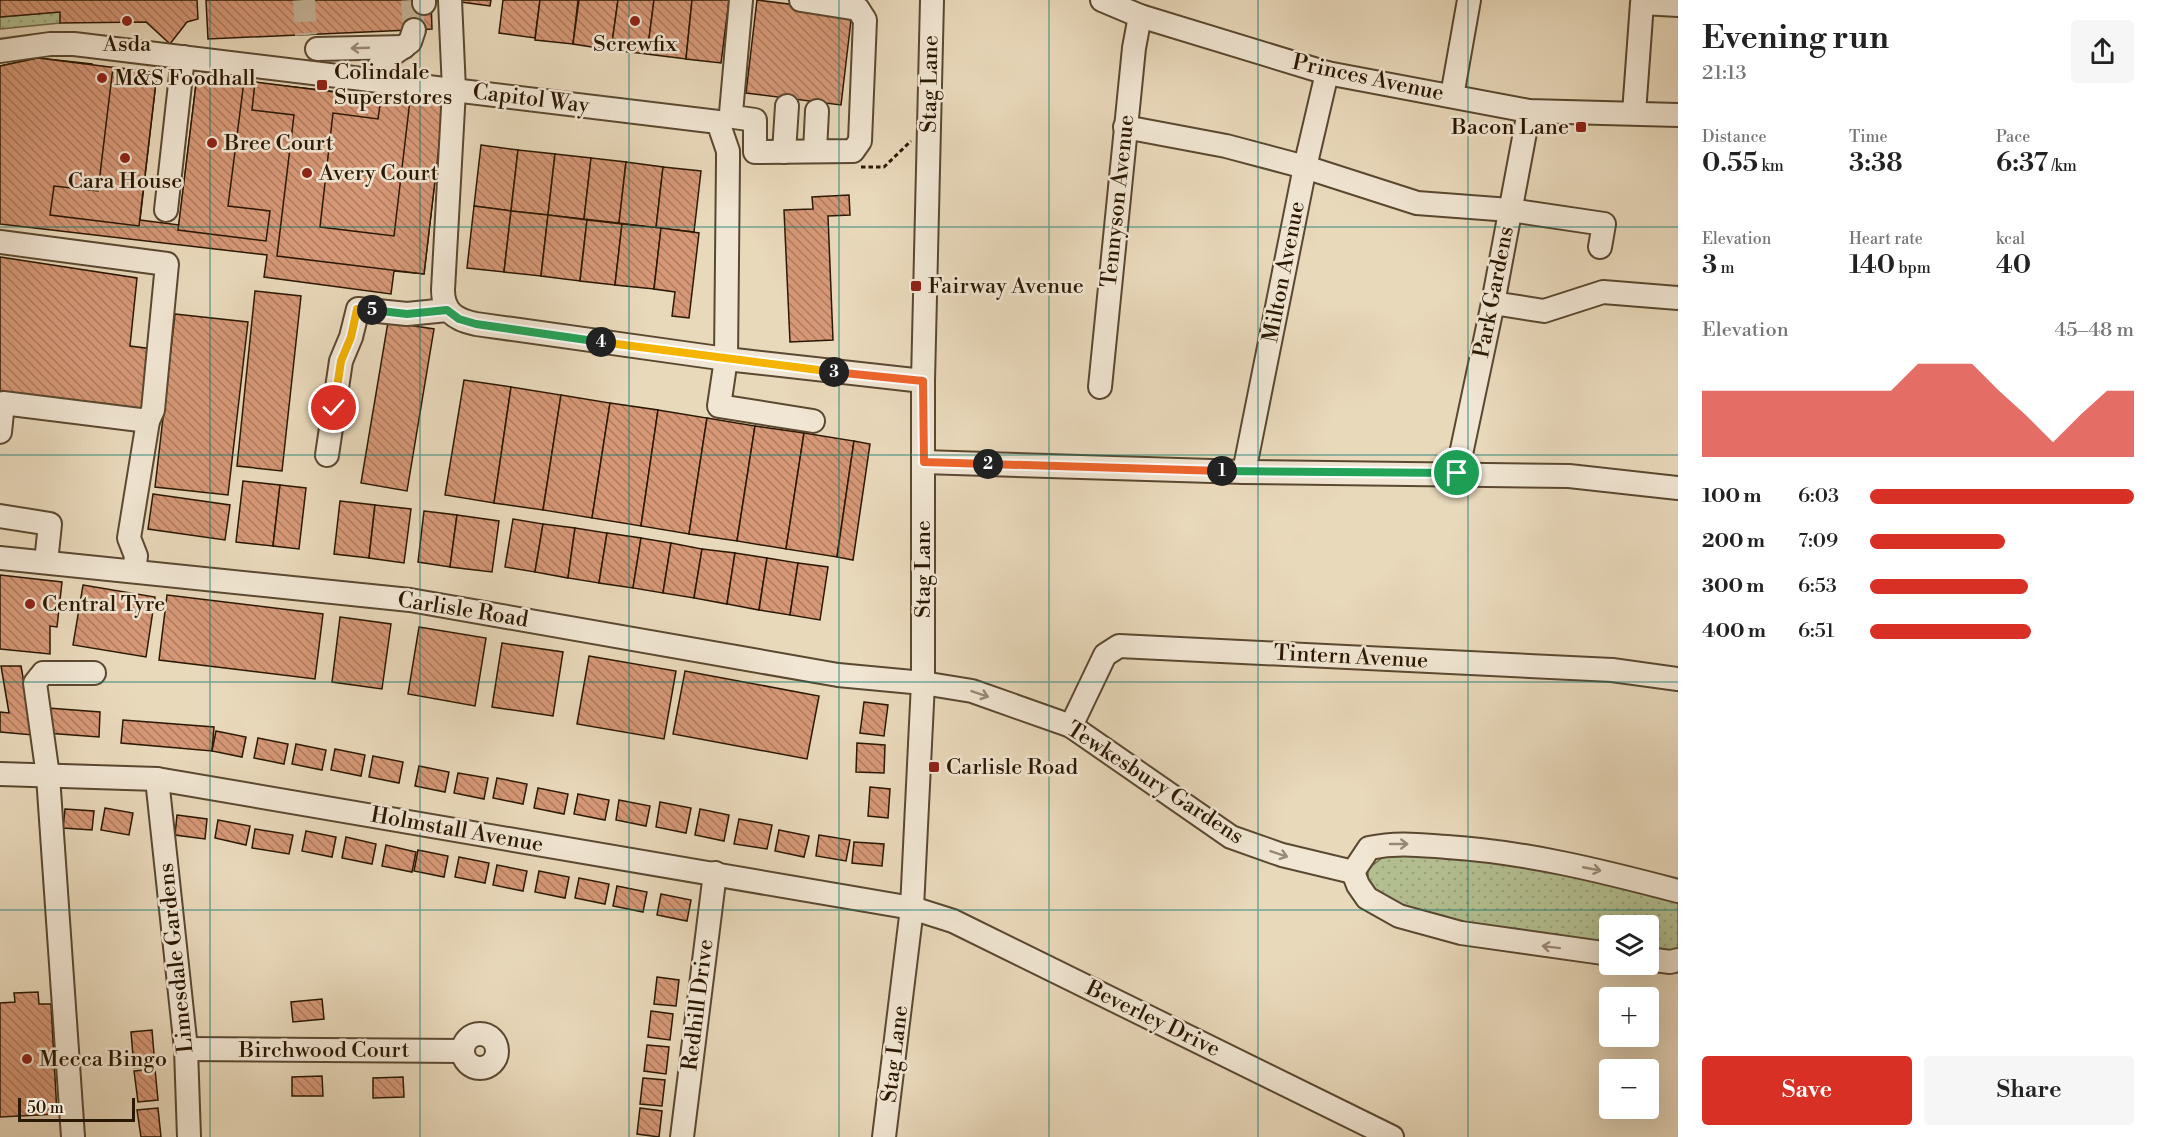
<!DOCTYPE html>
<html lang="en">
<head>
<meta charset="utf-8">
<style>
  body { margin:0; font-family:"Libre Bodoni",serif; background:#f6f6f6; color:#222; height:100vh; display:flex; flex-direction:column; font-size:22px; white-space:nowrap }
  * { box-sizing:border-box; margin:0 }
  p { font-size:20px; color:#767676 }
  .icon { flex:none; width:33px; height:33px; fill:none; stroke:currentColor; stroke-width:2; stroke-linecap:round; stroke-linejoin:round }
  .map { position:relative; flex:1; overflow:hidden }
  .sheet { display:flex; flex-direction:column; background:#fff; width:480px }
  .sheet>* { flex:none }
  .fabs { position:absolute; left:1599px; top:915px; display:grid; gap:12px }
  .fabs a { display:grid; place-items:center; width:60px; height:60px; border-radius:6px; background:#fff; box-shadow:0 6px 24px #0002; font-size:30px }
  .scale { position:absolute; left:18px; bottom:15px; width:117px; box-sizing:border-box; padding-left:6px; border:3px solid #2b1802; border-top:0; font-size:16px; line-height:21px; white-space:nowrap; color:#2b1802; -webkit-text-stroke:4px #f1e6d3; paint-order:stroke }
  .pin { position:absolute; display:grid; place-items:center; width:51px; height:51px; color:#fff; margin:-26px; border:3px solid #fff; border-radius:50%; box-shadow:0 2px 6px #0007 }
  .km { position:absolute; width:30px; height:30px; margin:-15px; border-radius:50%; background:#222; color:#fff; font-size:16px; line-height:30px; text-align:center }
  .round { display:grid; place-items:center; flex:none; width:63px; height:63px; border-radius:6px; background:#f6f6f6 }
  .summary { display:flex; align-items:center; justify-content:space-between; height:102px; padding:0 24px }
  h1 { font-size:33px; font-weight:600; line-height:45px }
  .stats { display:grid; grid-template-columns:repeat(3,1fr); gap:9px; height:102px; padding:6px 24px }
  .stats div { display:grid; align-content:center }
  .stats b { font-size:26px; font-weight:600 }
  .stats small { font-size:16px; font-weight:400 }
  .stats p { font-size:16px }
  .chart { height:168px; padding:12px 24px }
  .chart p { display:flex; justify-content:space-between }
  .chart svg { width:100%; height:108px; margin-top:6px; fill:#d93025; opacity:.7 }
  .primary-button { display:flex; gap:12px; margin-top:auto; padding:12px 24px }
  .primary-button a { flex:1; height:69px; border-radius:6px; background:#d93025; color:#fff; font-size:24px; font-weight:600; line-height:69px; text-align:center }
  .primary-button a+a { background:#f6f6f6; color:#222 }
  ul { padding:0 24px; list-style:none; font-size:20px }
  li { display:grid; grid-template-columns:96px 72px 1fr; align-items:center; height:45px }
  li i { height:15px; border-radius:8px; background:#d93025 }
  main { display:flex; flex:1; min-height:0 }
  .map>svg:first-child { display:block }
  .grass { fill:url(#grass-dots); stroke:#706c4a; stroke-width:1.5 }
  .building { fill:url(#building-back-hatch); stroke:#2b1802; stroke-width:1.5 }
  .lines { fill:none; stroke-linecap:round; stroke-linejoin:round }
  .minor-tunnel { stroke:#c3b296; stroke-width:22; stroke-dasharray:22 11; stroke-linecap:butt }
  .minor-casing { stroke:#5a4830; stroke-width:26 }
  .path { stroke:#2b1802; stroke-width:3; stroke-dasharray:4.5 3; stroke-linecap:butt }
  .minor { stroke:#f1e6d3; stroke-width:22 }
  .oneway { stroke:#988975 }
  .split-1-casing { stroke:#fff; stroke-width:12 }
  .split-2-casing { stroke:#fff; stroke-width:12 }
  .split-3-casing { stroke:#fff; stroke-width:12 }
  .split-4-casing { stroke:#fff; stroke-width:12 }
  .split-5-casing { stroke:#fff; stroke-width:12 }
  .split-6-casing { stroke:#fff; stroke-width:12 }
  .split-1 { stroke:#22a559; stroke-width:8 }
  .split-2 { stroke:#f0652b; stroke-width:8 }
  .split-3 { stroke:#f0652b; stroke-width:8 }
  .split-4 { stroke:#f5b400; stroke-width:8 }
  .split-5 { stroke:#22a559; stroke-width:8 }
  .split-6 { stroke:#f5b400; stroke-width:8 }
  .grid { fill:none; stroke:#0f766e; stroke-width:1.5; stroke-opacity:0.55 }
  .poi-dot { fill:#8f2418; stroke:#f1e6d3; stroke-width:2 }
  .labels { text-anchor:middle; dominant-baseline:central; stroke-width:5; stroke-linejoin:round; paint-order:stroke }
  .poi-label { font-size:22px; fill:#2b1802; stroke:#f1e6d3; text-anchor:start }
  .street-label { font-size:22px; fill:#2b1802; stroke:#f1e6d3 }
</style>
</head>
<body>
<main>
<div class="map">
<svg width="1678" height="1137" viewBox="0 0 1678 1137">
  <defs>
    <pattern id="grass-dots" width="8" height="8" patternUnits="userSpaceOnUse" patternTransform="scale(1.5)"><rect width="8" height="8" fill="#b4c092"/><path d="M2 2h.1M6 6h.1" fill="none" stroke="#9ba47c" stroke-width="1.8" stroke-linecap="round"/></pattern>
    <pattern id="building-back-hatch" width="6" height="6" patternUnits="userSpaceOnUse" patternTransform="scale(1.5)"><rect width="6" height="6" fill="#d69877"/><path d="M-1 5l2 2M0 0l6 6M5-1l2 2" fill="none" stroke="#ae7b5f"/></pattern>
  </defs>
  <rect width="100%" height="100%" fill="#e9d9bb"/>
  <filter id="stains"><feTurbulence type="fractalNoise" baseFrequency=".00333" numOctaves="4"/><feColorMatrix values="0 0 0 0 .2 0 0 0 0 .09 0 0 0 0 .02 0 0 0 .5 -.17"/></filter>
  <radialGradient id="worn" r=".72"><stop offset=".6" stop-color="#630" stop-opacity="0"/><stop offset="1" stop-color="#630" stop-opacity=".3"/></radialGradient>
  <g class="grass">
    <polygon points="60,12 60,23 0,29 0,17"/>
    <polygon points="1426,852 1550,869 1678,898 1678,953 1649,953 1648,926 1610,926 1609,948 1534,938 1400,909 1368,886 1368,869 1388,853"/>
  </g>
  <g class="building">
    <polygon points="0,0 197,0 198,19 187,22 170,44 146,22 60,23 60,12 0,17"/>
    <polygon points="206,0 431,0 432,29 208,39"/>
    <polygon points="461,0 491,0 490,6 461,2"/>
    <polygon points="503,0 540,0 535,38 499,33"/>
    <polygon points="540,0 578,0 573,44 535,40"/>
    <polygon points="579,0 618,0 611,50 573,44"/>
    <polygon points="618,0 654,0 647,54 611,50"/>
    <polygon points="654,0 692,0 686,59 647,54"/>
    <polygon points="692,0 729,0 721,63 686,59"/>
    <polygon points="757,0 852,12 841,105 746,93"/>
    <polygon points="38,58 92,64 88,92 43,86 40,103 44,103 30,213 0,209 0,66"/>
    <polygon points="38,58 157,73 140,220 179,225 197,76 444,104 424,274 394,271 391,294 264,277 267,255 0,224 0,66"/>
    <polygon points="113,67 157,73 139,226 50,215 54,186 98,191"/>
    <polygon points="197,76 244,81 228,206 270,211 266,241 178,230"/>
    <polygon points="255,82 381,98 378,119 333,113 320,227 394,236 410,100 444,104 424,274 277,256 294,115 252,110"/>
    <polygon points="481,145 518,150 511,211 474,206"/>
    <polygon points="518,150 555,154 548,215 511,211"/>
    <polygon points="555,154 591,158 584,219 548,215"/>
    <polygon points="591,158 626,162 619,223 584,219"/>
    <polygon points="626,162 663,167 656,228 619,223"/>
    <polygon points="663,167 701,171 694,232 656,228"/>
    <polygon points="849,195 850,215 828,216 833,340 790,342 784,210 813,209 812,197"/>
    <polygon points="474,206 511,211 504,272 467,268"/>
    <polygon points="511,211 548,215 541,276 504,272"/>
    <polygon points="548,215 587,220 580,281 541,276"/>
    <polygon points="587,220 622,224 615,285 580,281"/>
    <polygon points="622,224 661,228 654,289 615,285"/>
    <polygon points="661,228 699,233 689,318 672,316 675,292 654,289"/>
    <polygon points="0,257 137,278 130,346 153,349 145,410 0,391"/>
    <polygon points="255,291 301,296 282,471 237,466"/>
    <polygon points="175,314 248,322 228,495 155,487"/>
    <polygon points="388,322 434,329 407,491 361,483"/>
    <polygon points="464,380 511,387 494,503 445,495"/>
    <polygon points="511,387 561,395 543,510 494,503"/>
    <polygon points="561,395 610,403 592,518 543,510"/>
    <polygon points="610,403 658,410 641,526 592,518"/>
    <polygon points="658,410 707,418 689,534 641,526"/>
    <polygon points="707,418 755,426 737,541 689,534"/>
    <polygon points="755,426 804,433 786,549 737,541"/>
    <polygon points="804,433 854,441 837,557 786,549"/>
    <polygon points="854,441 870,444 853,560 837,557"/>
    <polygon points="243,481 280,485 273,546 236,542"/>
    <polygon points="280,485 306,488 299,549 273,546"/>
    <polygon points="153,494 230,505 225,540 148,529"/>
    <polygon points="340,501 375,505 369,558 334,554"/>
    <polygon points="375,505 411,509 404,563 369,558"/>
    <polygon points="424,511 457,515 450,567 418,562"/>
    <polygon points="457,515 499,521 492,572 450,567"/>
    <polygon points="513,519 543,524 535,572 505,567"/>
    <polygon points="543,524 575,528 568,578 535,572"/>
    <polygon points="575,528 607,533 599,583 568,578"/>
    <polygon points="607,533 641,538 633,588 599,583"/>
    <polygon points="641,538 671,543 663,593 633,588"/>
    <polygon points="671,543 702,549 694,598 663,593"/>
    <polygon points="702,549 735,553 727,604 694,598"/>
    <polygon points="735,553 767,558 759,610 727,604"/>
    <polygon points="767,558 798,563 790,615 759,610"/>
    <polygon points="798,563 828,567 820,620 790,615"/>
    <polygon points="0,575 62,582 57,627 50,626 50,654 0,649"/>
    <polygon points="83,585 155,597 146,657 73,645"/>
    <polygon points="167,595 323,614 315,679 159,660"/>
    <polygon points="340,617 391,624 382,689 332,682"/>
    <polygon points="419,627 486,638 475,706 408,694"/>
    <polygon points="502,643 563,652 553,716 492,707"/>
    <polygon points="589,656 676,671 664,739 577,724"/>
    <polygon points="1,666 21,666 33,735 0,732 0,712 9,713"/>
    <polygon points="685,671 819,696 807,759 673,734"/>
    <polygon points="864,702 888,705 884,736 860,733"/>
    <polygon points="48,708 100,712 99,737 46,733"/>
    <polygon points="123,720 214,727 212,751 121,743"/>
    <polygon points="216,731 246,737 242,757 212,751"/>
    <polygon points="258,738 288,744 284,764 254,758"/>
    <polygon points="857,743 885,745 884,773 856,772"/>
    <polygon points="296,744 326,750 322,770 292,764"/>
    <polygon points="335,749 365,755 361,776 331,770"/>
    <polygon points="373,756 403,762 399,783 369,777"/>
    <polygon points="419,766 449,772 445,792 415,786"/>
    <polygon points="458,773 488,778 484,799 454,793"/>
    <polygon points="497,778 527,784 523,804 493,798"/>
    <polygon points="870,787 890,789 888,818 868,816"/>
    <polygon points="538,788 568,794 564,814 534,808"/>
    <polygon points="578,794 609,800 605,820 574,814"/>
    <polygon points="619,800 650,806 646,826 616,820"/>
    <polygon points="660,802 691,808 686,833 656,827"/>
    <polygon points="105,808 133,813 129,835 101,830"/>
    <polygon points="65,809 94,811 92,830 63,828"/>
    <polygon points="700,809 729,815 724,841 695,835"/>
    <polygon points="177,815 207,819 205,839 175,835"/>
    <polygon points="739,819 772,825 767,849 734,844"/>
    <polygon points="218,820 250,826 246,845 215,838"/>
    <polygon points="255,829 293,835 289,854 252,848"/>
    <polygon points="779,830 809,836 804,857 775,851"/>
    <polygon points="306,831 336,837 332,857 302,851"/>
    <polygon points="819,835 850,840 846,861 816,856"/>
    <polygon points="346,837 376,844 372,864 342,858"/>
    <polygon points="854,842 884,844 882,866 852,863"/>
    <polygon points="386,845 416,852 412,872 382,866"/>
    <polygon points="418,850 448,856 444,877 414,871"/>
    <polygon points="459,857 489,863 485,883 455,877"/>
    <polygon points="497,865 527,871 523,891 493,885"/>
    <polygon points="539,871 569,877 565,898 535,892"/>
    <polygon points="579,878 609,884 605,904 575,898"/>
    <polygon points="617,886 647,892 643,912 613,906"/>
    <polygon points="661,894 691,900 687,921 657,915"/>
    <polygon points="657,977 679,980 676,1006 654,1004"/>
    <polygon points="38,992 39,1004 51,1004 57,1114 0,1117 0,1003 15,1002 14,993"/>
    <polygon points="322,999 324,1019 293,1022 291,1002"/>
    <polygon points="651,1011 673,1014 670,1040 648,1037"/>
    <polygon points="152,1030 155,1066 134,1068 131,1032"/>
    <polygon points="647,1045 669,1047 666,1074 644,1071"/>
    <polygon points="155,1069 158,1100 138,1102 134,1071"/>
    <polygon points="322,1076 323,1096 292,1096 292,1077"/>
    <polygon points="403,1077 404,1097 373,1098 373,1078"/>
    <polygon points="643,1078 665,1080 662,1106 640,1104"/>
    <polygon points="158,1108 161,1137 141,1137 137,1110"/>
    <polygon points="640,1108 662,1111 659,1137 637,1134"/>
  </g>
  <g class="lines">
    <g class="minor-tunnel">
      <polyline points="304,0 306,35"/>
      <polyline points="412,0 414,30"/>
    </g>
    <defs>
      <g id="minor">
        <polyline points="424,0 424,3"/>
        <path d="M450,0L454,90L443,290C443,312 456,320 476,324L726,359L923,381"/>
        <polyline points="741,0 731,113 734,117 755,120 755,152 853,151 860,141 865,20 858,9 801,0"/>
        <polyline points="1102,0 1140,16 1327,73 1529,111 1678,115"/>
        <polyline points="317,49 404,47"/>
        <polyline points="0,51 50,44 74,44 718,122 728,151 728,160 726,359 719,406 813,421"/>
        <polyline points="369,80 382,62 410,42 414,30"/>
        <polyline points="1452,96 1469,0"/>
        <polyline points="1634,113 1642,3 1678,5"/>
        <polyline points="1125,127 1226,146 1305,167 1417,203 1510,210 1604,224 1600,247"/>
        <polyline points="815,151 817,111"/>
        <polyline points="784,152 787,106"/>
        <polyline points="166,210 183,57"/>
        <polyline points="0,242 167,264 153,410 148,421 129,538 136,556 134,571"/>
        <polyline points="1493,303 1544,311 1603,292 1678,298"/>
        <polyline points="1100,387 1134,48 1140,16"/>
        <polyline points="0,432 3,403 148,421"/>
        <polyline points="327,455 341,361 351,337 358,309 407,314 447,310"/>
        <polyline points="923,462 1244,472 1569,476 1678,488"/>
        <polyline points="1244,472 1305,167 1327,73"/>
        <polyline points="1457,473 1493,303 1529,111"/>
        <polyline points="0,516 50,524 46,562"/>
        <polyline points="0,558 410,600 838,675 923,683 972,691 1071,726 1231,837 1282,855 1353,872"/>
        <polyline points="1071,726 1105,655 1119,646 1612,670 1678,679"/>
        <polyline points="0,774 157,779 912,908 953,921 1392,1137"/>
        <polyline points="157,779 186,1049 189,1137"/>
        <path d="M1353,872L1369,848C1398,842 1419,845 1447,847C1526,852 1602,871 1678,891"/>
        <polyline points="1353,872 1358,885 1367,898 1399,916 1461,933 1610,954"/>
        <polyline points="1648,959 1670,962 1678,960"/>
        <circle cx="480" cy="1051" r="17"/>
        <polyline points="186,1049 463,1051"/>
        <polyline points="73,1137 48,776 35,683 43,673 94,673"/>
        <polyline points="682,1137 715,873"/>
        <polyline points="884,1137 912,908 923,683 923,381 932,0"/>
      </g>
    </defs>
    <use href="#minor" class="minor-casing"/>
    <polyline class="path" points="861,167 884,167 911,141"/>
    <use href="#minor" class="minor"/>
  </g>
  <defs><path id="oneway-shaft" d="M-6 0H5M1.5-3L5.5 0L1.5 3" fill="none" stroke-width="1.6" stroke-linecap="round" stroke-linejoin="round" transform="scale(1.5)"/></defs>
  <g class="oneway">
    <use href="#oneway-shaft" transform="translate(360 48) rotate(178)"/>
    <use href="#oneway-shaft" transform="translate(980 694) rotate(19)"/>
    <use href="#oneway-shaft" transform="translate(1399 844)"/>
    <use href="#oneway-shaft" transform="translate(1279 854) rotate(18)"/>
    <use href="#oneway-shaft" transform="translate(1592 869) rotate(11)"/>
    <use href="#oneway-shaft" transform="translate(1551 947) rotate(-173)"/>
  </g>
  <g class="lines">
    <defs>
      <polyline id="split-1" points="1222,471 1457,473"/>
      <polyline id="split-2" points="988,464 1222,471"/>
      <polyline id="split-3" points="834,372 923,381 924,462 988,464"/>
      <polyline id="split-4" points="601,342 834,372"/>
      <polyline id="split-5" points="372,310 407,314 447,310 459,319 476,324 601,342"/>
      <polyline id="split-6" points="334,408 341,361 351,337 357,309 372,310"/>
    </defs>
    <use href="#split-1" class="split-1-casing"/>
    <use href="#split-2" class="split-2-casing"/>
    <use href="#split-3" class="split-3-casing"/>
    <use href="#split-4" class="split-4-casing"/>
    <use href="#split-5" class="split-5-casing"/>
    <use href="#split-6" class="split-6-casing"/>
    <use href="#split-1" class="split-1"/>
    <use href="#split-2" class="split-2"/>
    <use href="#split-3" class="split-3"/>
    <use href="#split-4" class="split-4"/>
    <use href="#split-5" class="split-5"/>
    <use href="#split-6" class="split-6"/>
  </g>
  <path class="grid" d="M210,0V1137M420,0V1137M629,0V1137M839,0V1137M1049,0V1137M1258,0V1137M1468,0V1137M0,227H1678M0,455H1678M0,682H1678M0,910H1678"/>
  <g class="poi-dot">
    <circle cx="127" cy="21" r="6"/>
    <circle cx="635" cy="21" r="6"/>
    <circle cx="102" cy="78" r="6"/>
    <rect x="316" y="79" width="12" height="12" rx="3"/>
    <rect x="1575" y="121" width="12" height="12" rx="3"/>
    <circle cx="212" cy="143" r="6"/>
    <circle cx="125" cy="158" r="6"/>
    <circle cx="307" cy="173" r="6"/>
    <rect x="910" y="280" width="12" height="12" rx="3"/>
    <circle cx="30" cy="604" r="6"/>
    <rect x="928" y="761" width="12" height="12" rx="3"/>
    <circle cx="27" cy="1059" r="6"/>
  </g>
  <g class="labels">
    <g class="poi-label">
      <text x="127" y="44" text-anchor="middle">Asda</text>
      <text x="635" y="44" text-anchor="middle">Screwfix</text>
      <text x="334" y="72">Colindale<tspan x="334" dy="25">Superstores</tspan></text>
      <text x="114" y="78">M&amp;S Foodhall</text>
      <text x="1569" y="127" text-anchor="end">Bacon Lane</text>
      <text x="224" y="143">Bree Court</text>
      <text x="319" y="173">Avery Court</text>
      <text x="125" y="181" text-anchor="middle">Cara House</text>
      <text x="928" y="286">Fairway Avenue</text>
      <text x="42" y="604">Central Tyre</text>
      <text x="946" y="767">Carlisle Road</text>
      <text x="39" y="1059">Mecca Bingo</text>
    </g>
    <g class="street-label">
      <text transform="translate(1368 78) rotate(12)">Princes Avenue</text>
      <text transform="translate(930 84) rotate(-89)">Stag Lane</text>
      <text transform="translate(531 99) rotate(7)">Capitol Way</text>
      <text transform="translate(1118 201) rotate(-84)">Tennyson Avenue</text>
      <text transform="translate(1284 272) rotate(-79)">Milton Avenue</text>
      <text transform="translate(1494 292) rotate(-79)">Park Gardens</text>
      <text transform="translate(923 569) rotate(-90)">Stag Lane</text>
      <text transform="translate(463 610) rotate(9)">Carlisle Road</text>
      <text transform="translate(1351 657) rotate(3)">Tintern Avenue</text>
      <text transform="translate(1155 783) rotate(33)">Tewkesbury Gardens</text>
      <text transform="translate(457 830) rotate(10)">Holmstall Avenue</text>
      <text transform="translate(176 958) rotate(-96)">Limesdale Gardens</text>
      <text transform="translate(698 1005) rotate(-83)">Redhill Drive</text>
      <text transform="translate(1153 1019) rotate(26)">Beverley Drive</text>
      <text x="324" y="1050">Birchwood Court</text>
      <text transform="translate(895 1054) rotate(-83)">Stag Lane</text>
    </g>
  </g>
  <rect width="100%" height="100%" filter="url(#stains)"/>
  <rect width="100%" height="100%" fill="url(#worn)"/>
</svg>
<div class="fabs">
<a><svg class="icon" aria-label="layers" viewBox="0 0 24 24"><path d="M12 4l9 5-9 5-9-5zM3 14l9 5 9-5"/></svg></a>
<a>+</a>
<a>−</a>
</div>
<div class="scale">50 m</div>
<div class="pin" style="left:1457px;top:473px;background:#1e9e55"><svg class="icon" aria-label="arrive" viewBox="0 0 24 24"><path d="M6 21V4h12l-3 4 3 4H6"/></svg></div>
<div class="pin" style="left:334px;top:408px;background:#d93025"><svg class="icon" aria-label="check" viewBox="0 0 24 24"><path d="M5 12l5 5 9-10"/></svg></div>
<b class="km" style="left:1222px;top:471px">1</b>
<b class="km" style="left:988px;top:464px">2</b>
<b class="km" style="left:834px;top:372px">3</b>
<b class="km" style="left:601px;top:342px">4</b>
<b class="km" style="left:372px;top:310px">5</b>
</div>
<section class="sheet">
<div class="summary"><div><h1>Evening run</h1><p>21:13</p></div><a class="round"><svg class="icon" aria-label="share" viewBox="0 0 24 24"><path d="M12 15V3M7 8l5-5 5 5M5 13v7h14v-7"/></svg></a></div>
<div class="stats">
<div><p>Distance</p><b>0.55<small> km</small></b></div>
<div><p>Time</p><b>3:38</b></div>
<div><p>Pace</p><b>6:37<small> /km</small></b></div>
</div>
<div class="stats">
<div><p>Elevation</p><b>3<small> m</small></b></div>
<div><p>Heart rate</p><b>140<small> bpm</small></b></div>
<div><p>kcal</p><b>40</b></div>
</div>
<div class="chart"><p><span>Elevation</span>45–48 m</p>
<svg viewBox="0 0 160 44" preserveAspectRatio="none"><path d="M0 44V17L10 17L20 17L30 17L40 17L50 17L60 17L70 17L80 6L90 6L100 6L110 17L120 27L130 38L140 27L150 17L160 17V44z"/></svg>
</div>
<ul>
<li><b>100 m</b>6:03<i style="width:100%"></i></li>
<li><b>200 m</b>7:09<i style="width:51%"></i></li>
<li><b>300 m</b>6:53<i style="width:60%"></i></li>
<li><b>400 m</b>6:51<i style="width:61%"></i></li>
</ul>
<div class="primary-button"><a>Save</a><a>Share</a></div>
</section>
</main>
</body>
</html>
